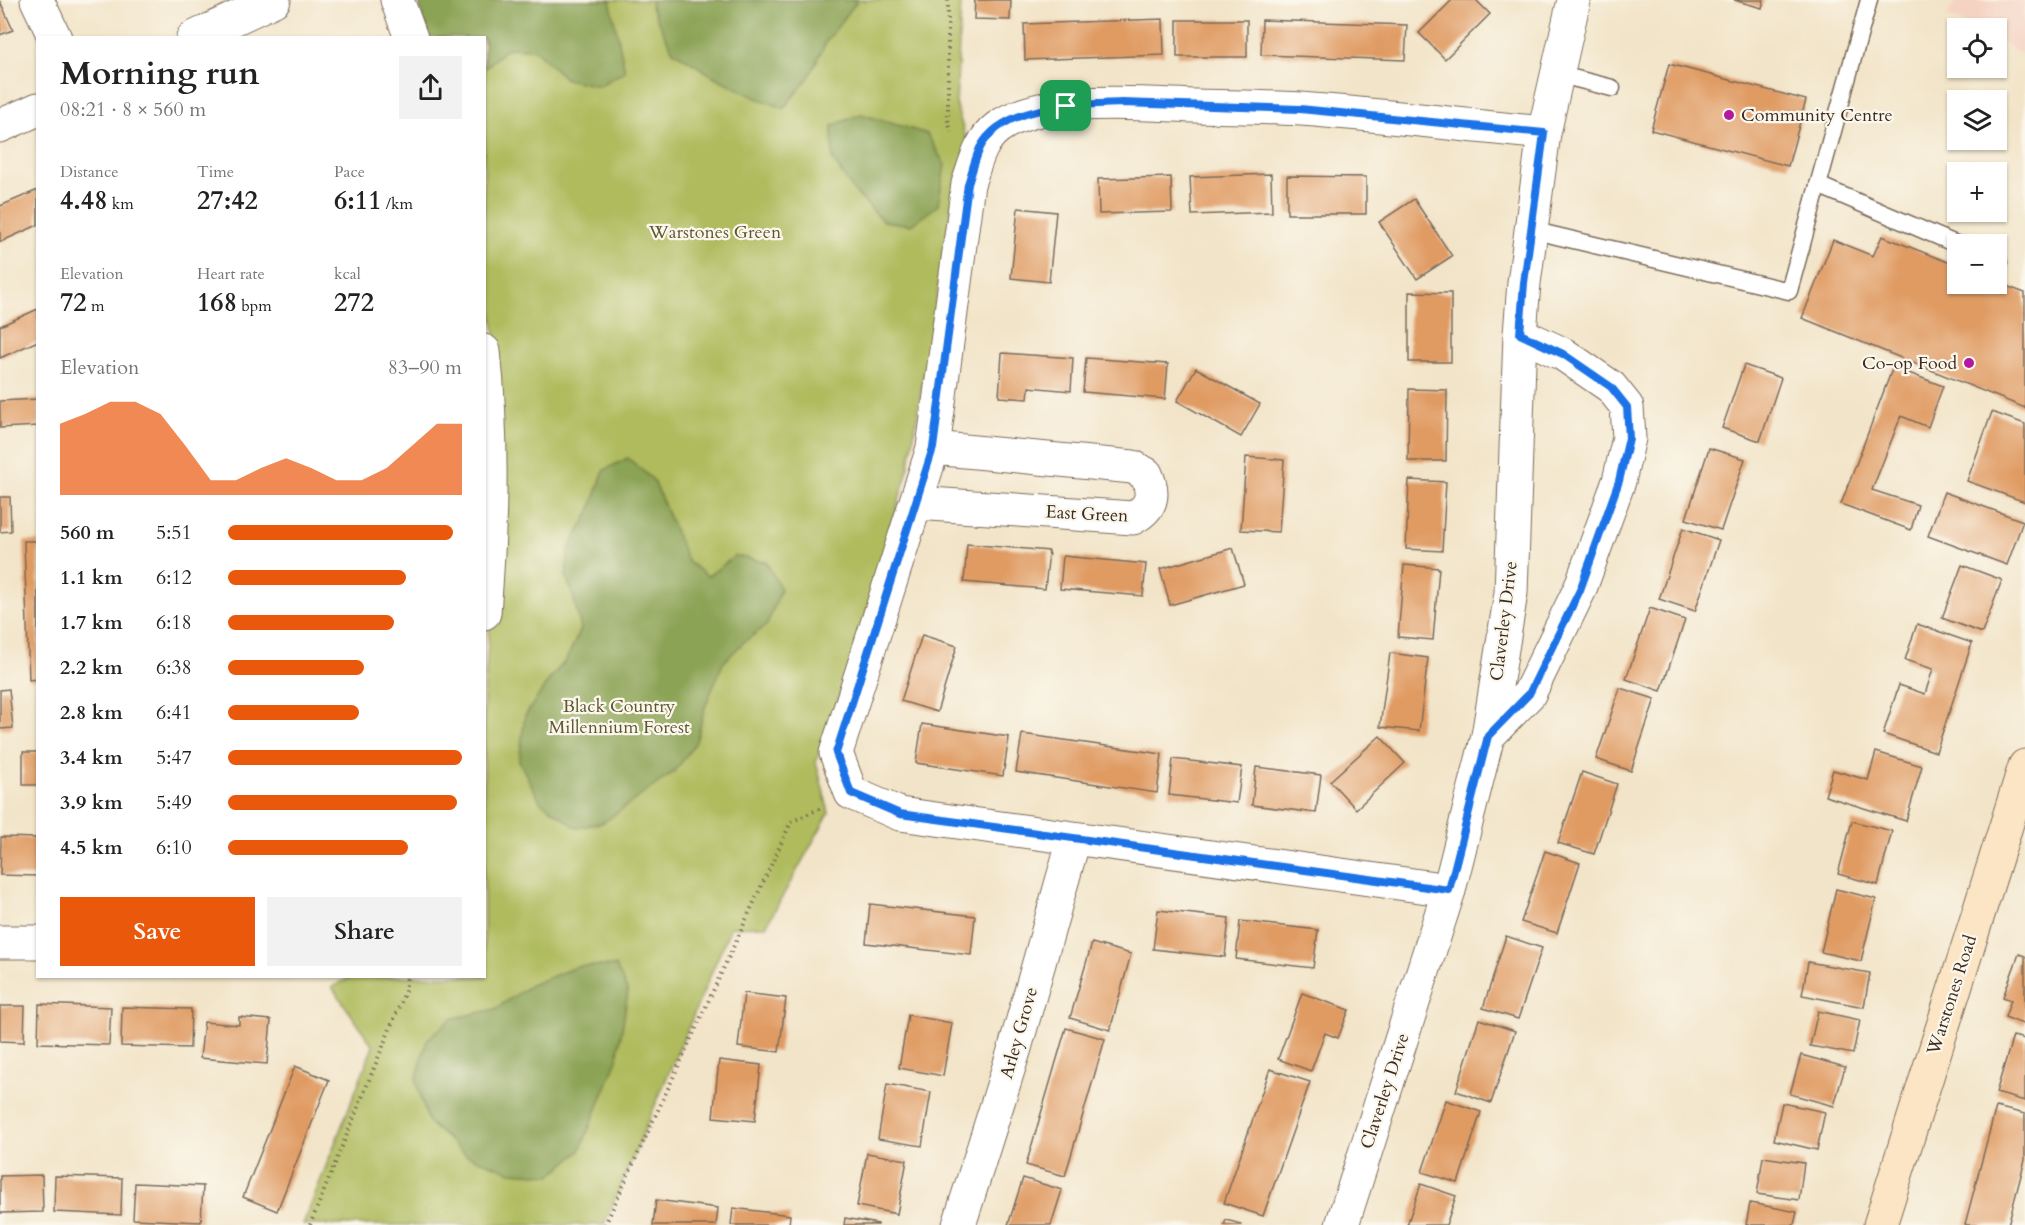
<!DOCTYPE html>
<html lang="en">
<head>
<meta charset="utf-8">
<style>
  body { margin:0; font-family:Cardo,serif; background:#f2f2f2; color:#222; height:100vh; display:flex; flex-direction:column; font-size:22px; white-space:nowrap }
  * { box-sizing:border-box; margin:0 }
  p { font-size:20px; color:#767676 }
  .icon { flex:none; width:33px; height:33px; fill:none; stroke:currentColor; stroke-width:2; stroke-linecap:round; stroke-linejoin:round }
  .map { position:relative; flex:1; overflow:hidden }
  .sheet { position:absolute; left:36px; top:36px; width:450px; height:942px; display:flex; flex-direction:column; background:#fff; border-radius:0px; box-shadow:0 2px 4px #0004 }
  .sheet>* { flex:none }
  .fabs { position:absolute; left:1947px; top:18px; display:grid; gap:12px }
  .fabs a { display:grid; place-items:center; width:60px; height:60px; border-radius:0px; background:#fff; box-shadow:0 2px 4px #0004; font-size:30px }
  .pin { position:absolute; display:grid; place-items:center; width:51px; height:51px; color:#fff; margin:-26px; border-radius:12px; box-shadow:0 3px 9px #0006 }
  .round { display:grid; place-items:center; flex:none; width:63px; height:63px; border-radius:0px; background:#f2f2f2 }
  .overview { display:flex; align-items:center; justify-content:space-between; height:102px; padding:0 24px }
  h1 { font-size:33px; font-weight:800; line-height:45px }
  .metrics { display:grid; grid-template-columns:repeat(3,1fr); gap:9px; height:102px; padding:6px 24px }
  .metrics div { display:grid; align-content:center }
  .metrics b { font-size:26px; font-weight:800 }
  .metrics small { font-size:16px; font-weight:400 }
  .metrics p { font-size:16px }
  .chart { height:168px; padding:12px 24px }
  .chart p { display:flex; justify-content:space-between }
  .chart svg { width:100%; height:108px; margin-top:6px; fill:#ea580c; opacity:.7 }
  .button { display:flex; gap:12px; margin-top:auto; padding:12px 24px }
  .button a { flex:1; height:69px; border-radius:0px; background:#ea580c; color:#fff; font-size:24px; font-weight:800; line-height:69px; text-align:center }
  .button a+a { background:#f2f2f2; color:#222 }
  ul { padding:0 24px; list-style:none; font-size:20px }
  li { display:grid; grid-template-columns:96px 72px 1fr; align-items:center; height:45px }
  li i { height:15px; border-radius:8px; background:#ea580c }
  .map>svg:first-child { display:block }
  .built { fill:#f5d3c2 }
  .green { fill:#afbb5d; stroke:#75723e; stroke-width:1.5 }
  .forest { fill:#8ba354; stroke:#636639; stroke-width:1.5 }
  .building { fill:#e09b64 }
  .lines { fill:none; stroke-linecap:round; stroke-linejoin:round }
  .lane-casing { stroke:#7b6b5a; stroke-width:19 }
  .street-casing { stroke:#7b6b5a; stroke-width:35 }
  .secondary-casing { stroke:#7b6b5a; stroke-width:35 }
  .path { stroke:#7b6b5a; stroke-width:4; stroke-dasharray:1.5 4.5; stroke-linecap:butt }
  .lane { stroke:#fff; stroke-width:16 }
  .street { stroke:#fff; stroke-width:33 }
  .secondary { stroke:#fce5c4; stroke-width:33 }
  .cycleway-casing { stroke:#fbf7ec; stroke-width:10 }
  .cycleway { stroke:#e8590c; stroke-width:6 }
  .route-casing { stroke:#fff; stroke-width:12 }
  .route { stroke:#1a73e8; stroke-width:8 }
  .poi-dot { fill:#b5179e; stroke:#fbf7ec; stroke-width:2 }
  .labels { text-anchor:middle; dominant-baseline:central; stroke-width:4.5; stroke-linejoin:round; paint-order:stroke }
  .poi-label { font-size:18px; fill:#3b2a1e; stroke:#fbf7ec; text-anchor:start }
  .park-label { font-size:18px; fill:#5e5631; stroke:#fbf7ec }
  .street-label { font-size:18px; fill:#3b2a1e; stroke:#fbf7ec }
</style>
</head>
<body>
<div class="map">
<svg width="2025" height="1225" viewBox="0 0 2025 1225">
  <rect width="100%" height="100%" fill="#fbf7ec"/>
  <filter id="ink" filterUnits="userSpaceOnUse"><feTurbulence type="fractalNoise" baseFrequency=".0167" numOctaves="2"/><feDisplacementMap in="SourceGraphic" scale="12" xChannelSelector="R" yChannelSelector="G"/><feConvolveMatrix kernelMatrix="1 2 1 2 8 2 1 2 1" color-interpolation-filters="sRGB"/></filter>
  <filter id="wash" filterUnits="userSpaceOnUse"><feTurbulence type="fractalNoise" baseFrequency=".008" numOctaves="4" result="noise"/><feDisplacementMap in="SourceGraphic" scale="24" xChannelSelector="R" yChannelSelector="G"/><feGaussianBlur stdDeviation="1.35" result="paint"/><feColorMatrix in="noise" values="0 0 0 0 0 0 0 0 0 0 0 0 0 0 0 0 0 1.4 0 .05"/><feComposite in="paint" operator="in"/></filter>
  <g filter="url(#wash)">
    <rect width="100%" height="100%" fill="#f2e4c8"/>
    <polygon class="built" points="1956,0 2025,0 2025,56 1997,41 1996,28 1972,28 1947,16"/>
    <polygon class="green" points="419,0 961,0 956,105 969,149 956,178 909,466 858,641 816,762 829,813 766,926 731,927 604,1225 303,1225 373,1046 332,987 351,977 484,976 484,699 499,501 497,346 484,264 484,38"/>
    <g class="forest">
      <polygon points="419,0 610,0 625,71 599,86 566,79 534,49 507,48 485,68 484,38 425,37"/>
      <polygon points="651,0 858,0 826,42 809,77 784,108 756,98 715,77 673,51 651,7"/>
      <polygon points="861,114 927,134 945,165 938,205 911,225 883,221 853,190 833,160 832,126"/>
      <polygon points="628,458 654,481 688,562 708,576 735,556 766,562 781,589 767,625 744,642 723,663 705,707 696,742 675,771 604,822 577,828 540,801 519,761 525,716 549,680 566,660 581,629 573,595 566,576 569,550 590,511 604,470"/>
      <polygon points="578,966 616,966 628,992 617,1059 580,1151 551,1175 511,1172 466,1155 428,1122 416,1081 427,1040 451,1019 495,1009 531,985"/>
    </g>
    <g id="blocks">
      <g class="building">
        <polygon points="975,0 1011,0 1010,20 974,19"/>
        <polygon points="1452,0 1476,0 1490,14 1445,59 1419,33"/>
        <polygon points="1734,0 1764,0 1762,8"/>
        <polygon points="0,1 13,30 0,35"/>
        <polygon points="1163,19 1164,55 1025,60 1024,24"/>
        <rect x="1177" y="20" width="70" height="37"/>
        <polygon points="1262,20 1407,25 1405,60 1261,55"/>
        <polygon points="1669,64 1806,100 1788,166 1651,130"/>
        <polygon points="1271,174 1272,212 1192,215 1190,177"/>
        <polygon points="1287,176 1366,177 1366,214 1287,214"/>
        <polygon points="1171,177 1172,212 1099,214 1098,179"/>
        <polygon points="38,190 38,225 0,242 0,206"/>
        <polygon points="1414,199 1452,256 1417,279 1379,222"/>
        <polygon points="1018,208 1056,212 1049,282 1011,278"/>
        <polygon points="1882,236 1958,266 1958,284 1996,284 1996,282 2025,293 2025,408 1802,318 1833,240 1873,256"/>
        <polygon points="1409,292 1451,293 1451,362 1409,362"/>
        <polygon points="38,309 38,341 0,358 0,326"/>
        <polygon points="1002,353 1073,358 1071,391 1029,387 1028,399 999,397"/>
        <polygon points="1086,358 1168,364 1165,399 1083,392"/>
        <polygon points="1744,365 1781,378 1760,441 1722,428"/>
        <polygon points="1893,367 1943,386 1928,427 1901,416 1872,490 1918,505 1911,530 1841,504"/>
        <polygon points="1196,368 1260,404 1241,437 1177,401"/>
        <polygon points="1409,389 1447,390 1446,461 1408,461"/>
        <polygon points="38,399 38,426 0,428 0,401"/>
        <polygon points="1992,412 2025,424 2025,502 1967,481"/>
        <polygon points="1709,448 1745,459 1721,530 1686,519"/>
        <polygon points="1246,457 1284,460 1279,532 1241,530"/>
        <polygon points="1409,480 1446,482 1442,551 1406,549"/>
        <polygon points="1944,492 2023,521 2007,565 1928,536"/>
        <polygon points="0,497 10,497 11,531 0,532"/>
        <polygon points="1683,528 1719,540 1695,611 1659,599"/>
        <polygon points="24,541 38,541 38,679 29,680"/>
        <polygon points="967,544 1049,551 1045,589 964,582"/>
        <polygon points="1233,548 1244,584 1170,605 1160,569"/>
        <polygon points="1063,556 1146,564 1143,596 1060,589"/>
        <polygon points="1404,565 1439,568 1433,640 1398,637"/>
        <polygon points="1962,565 2002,580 1982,633 1942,618"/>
        <polygon points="1650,608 1685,620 1661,691 1626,679"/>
        <polygon points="1917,624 1972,643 1936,752 1883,734 1899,685 1925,694 1933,669 1905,660"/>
        <polygon points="922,635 957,646 937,712 901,701"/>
        <polygon points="1390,653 1428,658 1419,731 1380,727"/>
        <polygon points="1620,688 1655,699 1631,771 1596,759"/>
        <polygon points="9,689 13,728 0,729 0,690"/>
        <polygon points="922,724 1009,737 1003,776 916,763"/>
        <polygon points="1022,734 1162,754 1157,793 1016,772"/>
        <polygon points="1380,736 1405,763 1356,809 1330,781"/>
        <rect x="23" y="752" width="15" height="33"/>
        <polygon points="1876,752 1922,766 1906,821 1825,796 1833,770 1868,780"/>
        <polygon points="1173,759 1242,767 1237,803 1169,795"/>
        <polygon points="1256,767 1321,775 1316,813 1252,805"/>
        <polygon points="1582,772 1617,784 1594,854 1558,843"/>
        <polygon points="1852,821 1892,831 1878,885 1838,874"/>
        <polygon points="1,837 38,838 38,876 0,875"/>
        <polygon points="1545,851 1580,863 1557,933 1521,922"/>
        <polygon points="1836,889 1876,899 1861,961 1821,952"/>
        <polygon points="870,904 975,916 971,955 866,943"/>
        <polygon points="1158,910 1229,918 1225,957 1153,949"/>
        <polygon points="1240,921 1318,930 1313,968 1236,959"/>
        <polygon points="1506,936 1542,948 1518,1019 1483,1008"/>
        <polygon points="1092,943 1131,954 1110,1030 1070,1018"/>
        <polygon points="2019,954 2025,956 2025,1025 2005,1017 2011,1000 2003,997"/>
        <polygon points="1808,962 1870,973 1864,1007 1802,995"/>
        <polygon points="744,993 786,998 779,1052 738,1047"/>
        <polygon points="1302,993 1349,1010 1338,1038 1325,1033 1311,1071 1278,1059"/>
        <polygon points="39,1004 111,1007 109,1045 38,1043"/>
        <polygon points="0,1006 25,1006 24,1042 0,1041"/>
        <polygon points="122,1007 191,1009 190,1048 121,1046"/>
        <polygon points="1818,1011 1860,1020 1853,1054 1810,1046"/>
        <polygon points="908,1015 952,1023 943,1076 899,1068"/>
        <polygon points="239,1017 271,1020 267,1064 200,1058 204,1022 239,1025"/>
        <polygon points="1479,1019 1515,1031 1491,1103 1456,1091"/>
        <polygon points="1066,1028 1105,1039 1065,1176 1026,1165"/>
        <polygon points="2013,1036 2025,1039 2025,1101 1996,1093"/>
        <polygon points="1801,1055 1845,1067 1834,1106 1790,1094"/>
        <polygon points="719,1060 761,1065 755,1121 713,1117"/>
        <polygon points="295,1066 329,1080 277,1211 243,1197"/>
        <polygon points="1270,1069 1310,1082 1263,1216 1224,1203"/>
        <polygon points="887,1084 931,1092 922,1146 878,1139"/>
        <polygon points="1446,1100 1481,1112 1458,1183 1422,1172"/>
        <polygon points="1782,1103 1825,1112 1817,1150 1774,1140"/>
        <polygon points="1996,1107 2025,1114 2025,1160 2008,1225 1967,1225 1965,1224"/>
        <polygon points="867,1153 907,1160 897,1214 857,1206"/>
        <polygon points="1763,1157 1804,1163 1799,1200 1757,1194"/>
        <polygon points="42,1175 43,1212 0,1213 0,1176"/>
        <polygon points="55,1176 122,1178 121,1215 54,1212"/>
        <polygon points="1023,1178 1062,1190 1051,1225 1008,1225"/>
        <polygon points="135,1183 203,1186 201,1222 133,1219"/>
        <polygon points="1421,1184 1456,1196 1446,1225 1407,1225"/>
        <polygon points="656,1200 718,1208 716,1225 653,1225"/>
        <polygon points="1750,1203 1797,1212 1794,1225 1746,1225"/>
        <polygon points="733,1208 790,1215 789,1225 731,1225"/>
        <polygon points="845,1218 878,1224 878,1225 844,1225"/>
        <polygon points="1226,1220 1241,1224 1241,1225 1224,1225"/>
      </g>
    </g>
  </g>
  <g filter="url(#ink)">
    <use href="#blocks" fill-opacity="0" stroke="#7b6b5a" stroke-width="1.5"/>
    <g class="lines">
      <defs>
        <g id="lane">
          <polyline points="1557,74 1612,88"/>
          <polyline points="1818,185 1958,245"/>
          <polyline points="1531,230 1789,291 1869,0"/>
          <polyline points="1996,262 1999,263"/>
        </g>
        <g id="street">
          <polyline points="37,0 55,38"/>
          <polyline points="397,0 411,38"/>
          <polyline points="193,38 274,0"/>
          <polyline points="0,126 38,109"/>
          <path d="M484,351C493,435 491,529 484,613"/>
          <path d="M916,503L1133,518C1153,507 1155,494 1146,474L1133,467L933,448"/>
          <polyline points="1488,736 1529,694 1580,589 1619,481 1629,438 1627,407 1611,387 1563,354 1520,334"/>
          <path d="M1449,890L900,814L851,793L836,753L933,448L968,184C975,164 980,141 997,128C1043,94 1141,104 1196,106C1231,107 1266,107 1301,109C1382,115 1463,125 1544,133"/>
          <polyline points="0,942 38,942"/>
          <polyline points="959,1225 1015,1048 1074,839"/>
          <polyline points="1342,1225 1449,890 1488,736 1511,593 1520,334 1524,283 1544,133 1574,0"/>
        </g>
        <polyline id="secondary" points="1880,1225 2025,766"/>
      </defs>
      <use href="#lane" class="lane-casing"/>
      <use href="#street" class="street-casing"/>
      <use href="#secondary" class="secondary-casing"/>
      <g class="path">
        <polyline points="948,0 948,120 951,132"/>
        <polyline points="310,1225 405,992 407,976"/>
        <polyline points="605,1225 791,822 823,807"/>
      </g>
      <use href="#lane" class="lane"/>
      <use href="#street" class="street"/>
      <use href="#secondary" class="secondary"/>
      <defs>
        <g id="cycleway">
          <polyline points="1488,736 1529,694 1580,589 1619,481 1629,438 1627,407 1611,387 1563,354 1520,334"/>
          <path d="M1449,890L900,814L851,793L836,753L933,448L968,184C975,164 980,141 997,128C1043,94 1141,104 1196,106C1231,107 1266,107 1301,109C1382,115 1463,125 1544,133"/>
        </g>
      </defs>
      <use href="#cycleway" class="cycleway-casing"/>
      <use href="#cycleway" class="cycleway"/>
    </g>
  </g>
  <g class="lines" filter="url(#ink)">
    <defs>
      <path id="route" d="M1122,103L1300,109L1544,133L1524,283L1520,334L1563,354L1611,387L1627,407L1629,438L1619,481L1580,590L1529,694L1488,736L1449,890L900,814L851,793L836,753L933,448L968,184C972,172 975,159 980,148C1003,103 1079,105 1122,103Z"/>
    </defs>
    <use href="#route" class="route-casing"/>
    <use href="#route" class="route"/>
  </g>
  <g class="poi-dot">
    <circle cx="1729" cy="115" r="6"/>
    <circle cx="1969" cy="363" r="6"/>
  </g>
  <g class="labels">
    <g class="poi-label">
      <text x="1741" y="115">Community Centre</text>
      <text x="1957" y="363" text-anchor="end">Co-op Food</text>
    </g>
    <g class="park-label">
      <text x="715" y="232">Warstones Green</text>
      <text x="619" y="706">Black Country<tspan x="619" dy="21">Millennium Forest</tspan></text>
    </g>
    <g class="street-label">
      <text transform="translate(1087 514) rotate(3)">East Green</text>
      <text transform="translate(1504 621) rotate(-83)">Claverley Drive</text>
      <text transform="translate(1952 995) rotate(-72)">Warstones Road</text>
      <text transform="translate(1019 1033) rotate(-74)">Arley Grove</text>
      <text transform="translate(1385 1091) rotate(-72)">Claverley Drive</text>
    </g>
  </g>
</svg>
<div class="fabs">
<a><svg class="icon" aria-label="locate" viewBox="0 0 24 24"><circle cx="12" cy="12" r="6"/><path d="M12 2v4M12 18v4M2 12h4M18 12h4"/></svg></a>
<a><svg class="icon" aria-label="layers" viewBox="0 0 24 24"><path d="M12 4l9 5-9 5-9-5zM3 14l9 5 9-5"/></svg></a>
<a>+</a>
<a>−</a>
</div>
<div class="pin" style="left:1066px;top:106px;background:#1e9e55"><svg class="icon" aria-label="arrive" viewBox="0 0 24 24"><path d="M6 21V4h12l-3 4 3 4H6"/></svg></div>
<section class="sheet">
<div class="overview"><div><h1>Morning run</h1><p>08:21 · 8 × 560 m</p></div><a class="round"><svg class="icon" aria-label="share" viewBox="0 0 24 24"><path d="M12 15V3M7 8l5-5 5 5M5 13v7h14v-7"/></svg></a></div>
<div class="metrics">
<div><p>Distance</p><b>4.48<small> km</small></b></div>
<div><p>Time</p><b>27:42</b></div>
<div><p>Pace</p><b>6:11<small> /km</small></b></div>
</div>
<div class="metrics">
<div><p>Elevation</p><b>72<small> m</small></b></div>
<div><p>Heart rate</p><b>168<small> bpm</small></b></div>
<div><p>kcal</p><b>272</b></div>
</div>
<div class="chart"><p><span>Elevation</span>83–90 m</p>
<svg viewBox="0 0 160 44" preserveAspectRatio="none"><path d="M0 44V15L10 11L20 6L30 6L40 11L50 24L60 38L70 38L80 33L90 29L100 33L110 38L120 38L130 33L140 24L150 15L160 15V44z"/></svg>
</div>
<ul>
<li><b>560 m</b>5:51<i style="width:96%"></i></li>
<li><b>1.1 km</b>6:12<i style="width:76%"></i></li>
<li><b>1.7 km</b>6:18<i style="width:71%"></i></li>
<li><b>2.2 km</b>6:38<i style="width:58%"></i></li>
<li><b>2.8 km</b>6:41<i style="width:56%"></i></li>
<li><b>3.4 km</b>5:47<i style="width:100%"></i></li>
<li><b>3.9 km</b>5:49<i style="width:98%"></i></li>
<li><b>4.5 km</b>6:10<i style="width:77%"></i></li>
</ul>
<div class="button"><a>Save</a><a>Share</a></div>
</section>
</div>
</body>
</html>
